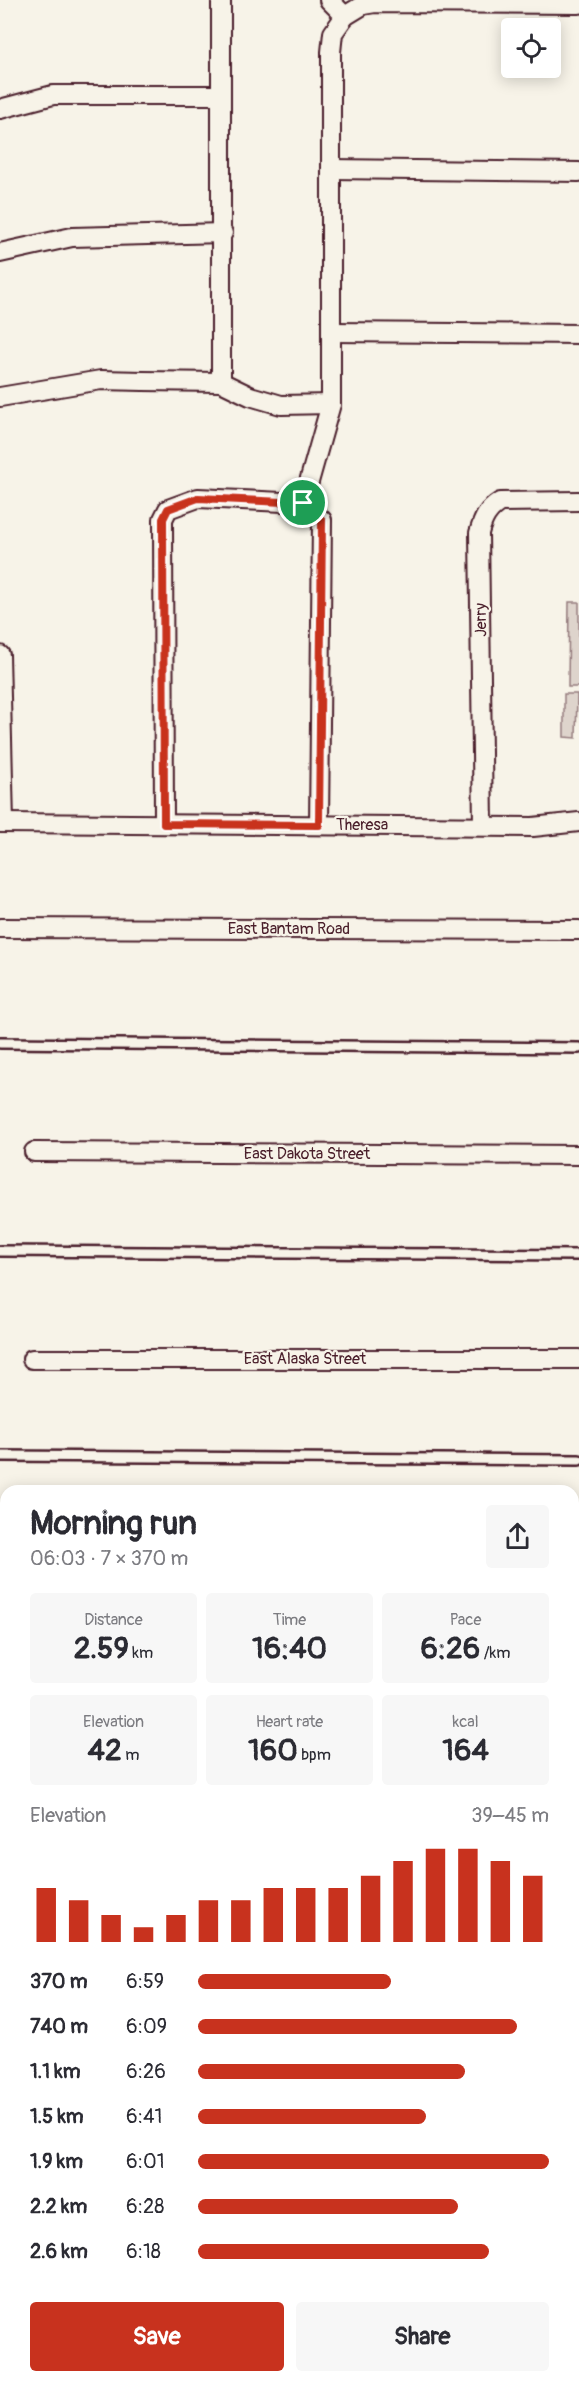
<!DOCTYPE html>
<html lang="en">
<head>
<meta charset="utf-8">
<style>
  body { margin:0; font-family:Pangolin,sans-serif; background:#f7f7f7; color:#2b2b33; height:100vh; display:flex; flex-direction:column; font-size:22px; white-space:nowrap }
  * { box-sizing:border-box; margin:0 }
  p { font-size:20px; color:#7c7c81 }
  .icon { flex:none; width:33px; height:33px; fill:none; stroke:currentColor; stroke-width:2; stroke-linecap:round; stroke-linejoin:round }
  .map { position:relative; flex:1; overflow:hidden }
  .sheet { position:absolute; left:0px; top:1485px; width:579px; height:898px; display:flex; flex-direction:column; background:#fff; border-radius:18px 18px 0 0; box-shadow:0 3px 15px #0003 }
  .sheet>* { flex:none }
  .fabs { position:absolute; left:501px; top:18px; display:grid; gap:12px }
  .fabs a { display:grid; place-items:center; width:60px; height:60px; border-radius:6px; background:#fff; box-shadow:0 3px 15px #0003; font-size:30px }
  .pin { position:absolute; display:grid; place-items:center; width:51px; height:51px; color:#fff; margin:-26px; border:3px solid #fff; border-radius:50%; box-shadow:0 2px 6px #0007 }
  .round { display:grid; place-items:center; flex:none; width:63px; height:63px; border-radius:6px; background:#f7f7f7 }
  .head { display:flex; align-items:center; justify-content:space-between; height:102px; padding:0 30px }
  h1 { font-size:33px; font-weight:700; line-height:45px }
  .metrics { display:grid; grid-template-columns:repeat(3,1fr); gap:9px; height:102px; padding:6px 30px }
  .metrics div { display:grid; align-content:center; border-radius:6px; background:#f7f7f7; text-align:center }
  .metrics b { font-size:30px; font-weight:700 }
  .metrics small { font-size:16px; font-weight:400 }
  .metrics p { font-size:16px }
  .chart { height:168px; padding:12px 30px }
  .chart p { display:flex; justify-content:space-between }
  .chart svg { width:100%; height:108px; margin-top:6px; stroke:#c8321e; stroke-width:6 }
  .primary-button { display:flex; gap:12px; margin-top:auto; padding:12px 30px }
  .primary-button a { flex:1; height:69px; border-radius:6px; background:#c8321e; color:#fff; font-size:24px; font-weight:700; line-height:69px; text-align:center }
  .primary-button a+a { background:#f7f7f7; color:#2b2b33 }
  ul { padding:0 30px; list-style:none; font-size:20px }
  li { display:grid; grid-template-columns:96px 72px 1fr; align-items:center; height:45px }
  li i { height:15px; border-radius:8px; background:#c8321e }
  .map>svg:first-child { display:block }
  .green { fill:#ded4cc; stroke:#947a7c; stroke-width:1.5 }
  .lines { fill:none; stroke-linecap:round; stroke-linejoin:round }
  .stream { stroke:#8e7275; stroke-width:5 }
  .lane-casing { stroke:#4a1f2b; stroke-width:14 }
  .street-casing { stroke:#4a1f2b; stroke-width:22 }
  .lane { stroke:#f7f3e8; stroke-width:9 }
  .street { stroke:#f7f3e8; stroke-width:18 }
  .route-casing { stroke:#fff; stroke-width:12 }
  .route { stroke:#c8321e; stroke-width:8 }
  .labels { text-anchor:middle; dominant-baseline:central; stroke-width:4.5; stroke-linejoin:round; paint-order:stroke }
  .street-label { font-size:16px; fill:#4a1f2b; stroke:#f7f3e8 }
</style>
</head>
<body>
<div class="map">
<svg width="579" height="2383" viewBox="0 0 579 2383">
  <rect width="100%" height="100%" fill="#f7f3e8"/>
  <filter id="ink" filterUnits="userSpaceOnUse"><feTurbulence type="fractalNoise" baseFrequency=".0167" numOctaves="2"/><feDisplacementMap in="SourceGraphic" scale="12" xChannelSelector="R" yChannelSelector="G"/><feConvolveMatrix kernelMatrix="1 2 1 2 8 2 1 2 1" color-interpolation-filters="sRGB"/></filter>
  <g filter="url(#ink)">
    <g class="green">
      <polygon points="569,602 579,602 579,687 568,687"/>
      <polygon points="564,694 577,694 576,738 564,737"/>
    </g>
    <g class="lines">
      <g class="stream">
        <polyline points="0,1644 6,1647"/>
        <polyline points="573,1686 579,1686"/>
      </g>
      <defs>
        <g id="lane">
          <polyline points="0,1043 579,1048"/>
          <polyline points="0,1251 579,1255"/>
          <polyline points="0,1456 579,1460"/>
          <polyline points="0,1619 6,1623"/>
          <polyline points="573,1668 579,1668"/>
          <polyline points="0,1696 6,1690"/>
          <polyline points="573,1709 579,1709"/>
          <polyline points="0,1797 2,1815 4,1908 6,2192"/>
          <polyline points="573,1914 579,1914"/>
          <polyline points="573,2118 579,2118"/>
          <polyline points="573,2324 579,2324"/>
          <polyline points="7,2378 7,2383"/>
        </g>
        <g id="street">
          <polyline points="329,0 345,16 363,5 375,3 579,4"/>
          <polyline points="0,109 53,95 221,95"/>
          <polyline points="331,169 579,172"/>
          <polyline points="0,253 72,237 223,233"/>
          <polyline points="331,332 579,334"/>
          <polyline points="221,382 221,0"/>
          <polyline points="0,397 101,380 143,381 221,382 250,396 281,405 331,404"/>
          <polyline points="303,503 331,404 331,52 333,33 345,16"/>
          <polyline points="0,655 4,823"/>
          <polyline points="0,823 533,827 579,822"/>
          <polyline points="164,824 163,519 168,509 198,498 303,503 322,520 319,825"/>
          <path d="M483,825L479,533C483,519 487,510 500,502L579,501"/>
          <polyline points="0,928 579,930"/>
          <polyline points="34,1152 579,1155"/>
          <polyline points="32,1359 579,1359"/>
          <polyline points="573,1565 579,1565"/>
          <polyline points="573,1812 579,1812"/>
          <polyline points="573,2020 579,2020"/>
          <polyline points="573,2225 579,2225"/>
        </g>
      </defs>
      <use href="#lane" class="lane-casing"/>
      <use href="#street" class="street-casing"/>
      <use href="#lane" class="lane"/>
      <use href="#street" class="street"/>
    </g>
  </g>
  <g class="lines" filter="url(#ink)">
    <defs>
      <polygon id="route" points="198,498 303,503 322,520 319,825 164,824 163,519 168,509"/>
    </defs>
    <use href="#route" class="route-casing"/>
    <use href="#route" class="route"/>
  </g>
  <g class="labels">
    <g class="street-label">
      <text transform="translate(481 620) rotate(-91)">Jerry</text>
      <text x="362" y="825">Theresa</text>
      <text x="289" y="929">East Bantam Road</text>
      <text x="307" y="1154">East Dakota Street</text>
      <text x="305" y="1359">East Alaska Street</text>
    </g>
  </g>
</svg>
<div class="fabs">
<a><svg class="icon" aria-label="locate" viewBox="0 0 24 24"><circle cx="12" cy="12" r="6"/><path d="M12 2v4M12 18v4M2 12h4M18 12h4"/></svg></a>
</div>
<div class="pin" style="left:303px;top:503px;background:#1e9e55"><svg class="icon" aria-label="arrive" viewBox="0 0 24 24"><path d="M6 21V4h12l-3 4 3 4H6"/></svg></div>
<section class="sheet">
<div class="head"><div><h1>Morning run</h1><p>06:03 · 7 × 370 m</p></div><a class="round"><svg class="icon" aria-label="share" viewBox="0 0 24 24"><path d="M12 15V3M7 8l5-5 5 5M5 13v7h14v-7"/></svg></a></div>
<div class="metrics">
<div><p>Distance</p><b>2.59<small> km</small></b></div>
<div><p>Time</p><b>16:40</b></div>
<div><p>Pace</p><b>6:26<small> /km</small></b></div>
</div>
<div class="metrics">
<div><p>Elevation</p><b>42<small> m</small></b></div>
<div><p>Heart rate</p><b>160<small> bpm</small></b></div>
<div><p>kcal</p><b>164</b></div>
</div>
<div class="chart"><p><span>Elevation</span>39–45 m</p>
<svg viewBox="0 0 160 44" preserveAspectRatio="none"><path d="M5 44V22M15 44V27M25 44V33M35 44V38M45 44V33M55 44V27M65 44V27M75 44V22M85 44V22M95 44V22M105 44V17M115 44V11M125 44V6M135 44V6M145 44V11M155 44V17"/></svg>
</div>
<ul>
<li><b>370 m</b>6:59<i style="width:55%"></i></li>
<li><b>740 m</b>6:09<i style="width:91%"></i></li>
<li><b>1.1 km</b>6:26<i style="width:76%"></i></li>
<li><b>1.5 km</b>6:41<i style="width:65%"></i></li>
<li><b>1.9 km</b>6:01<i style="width:100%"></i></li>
<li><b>2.2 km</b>6:28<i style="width:74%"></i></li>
<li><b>2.6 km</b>6:18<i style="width:83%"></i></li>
</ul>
<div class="primary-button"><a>Save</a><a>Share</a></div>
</section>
</div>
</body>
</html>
